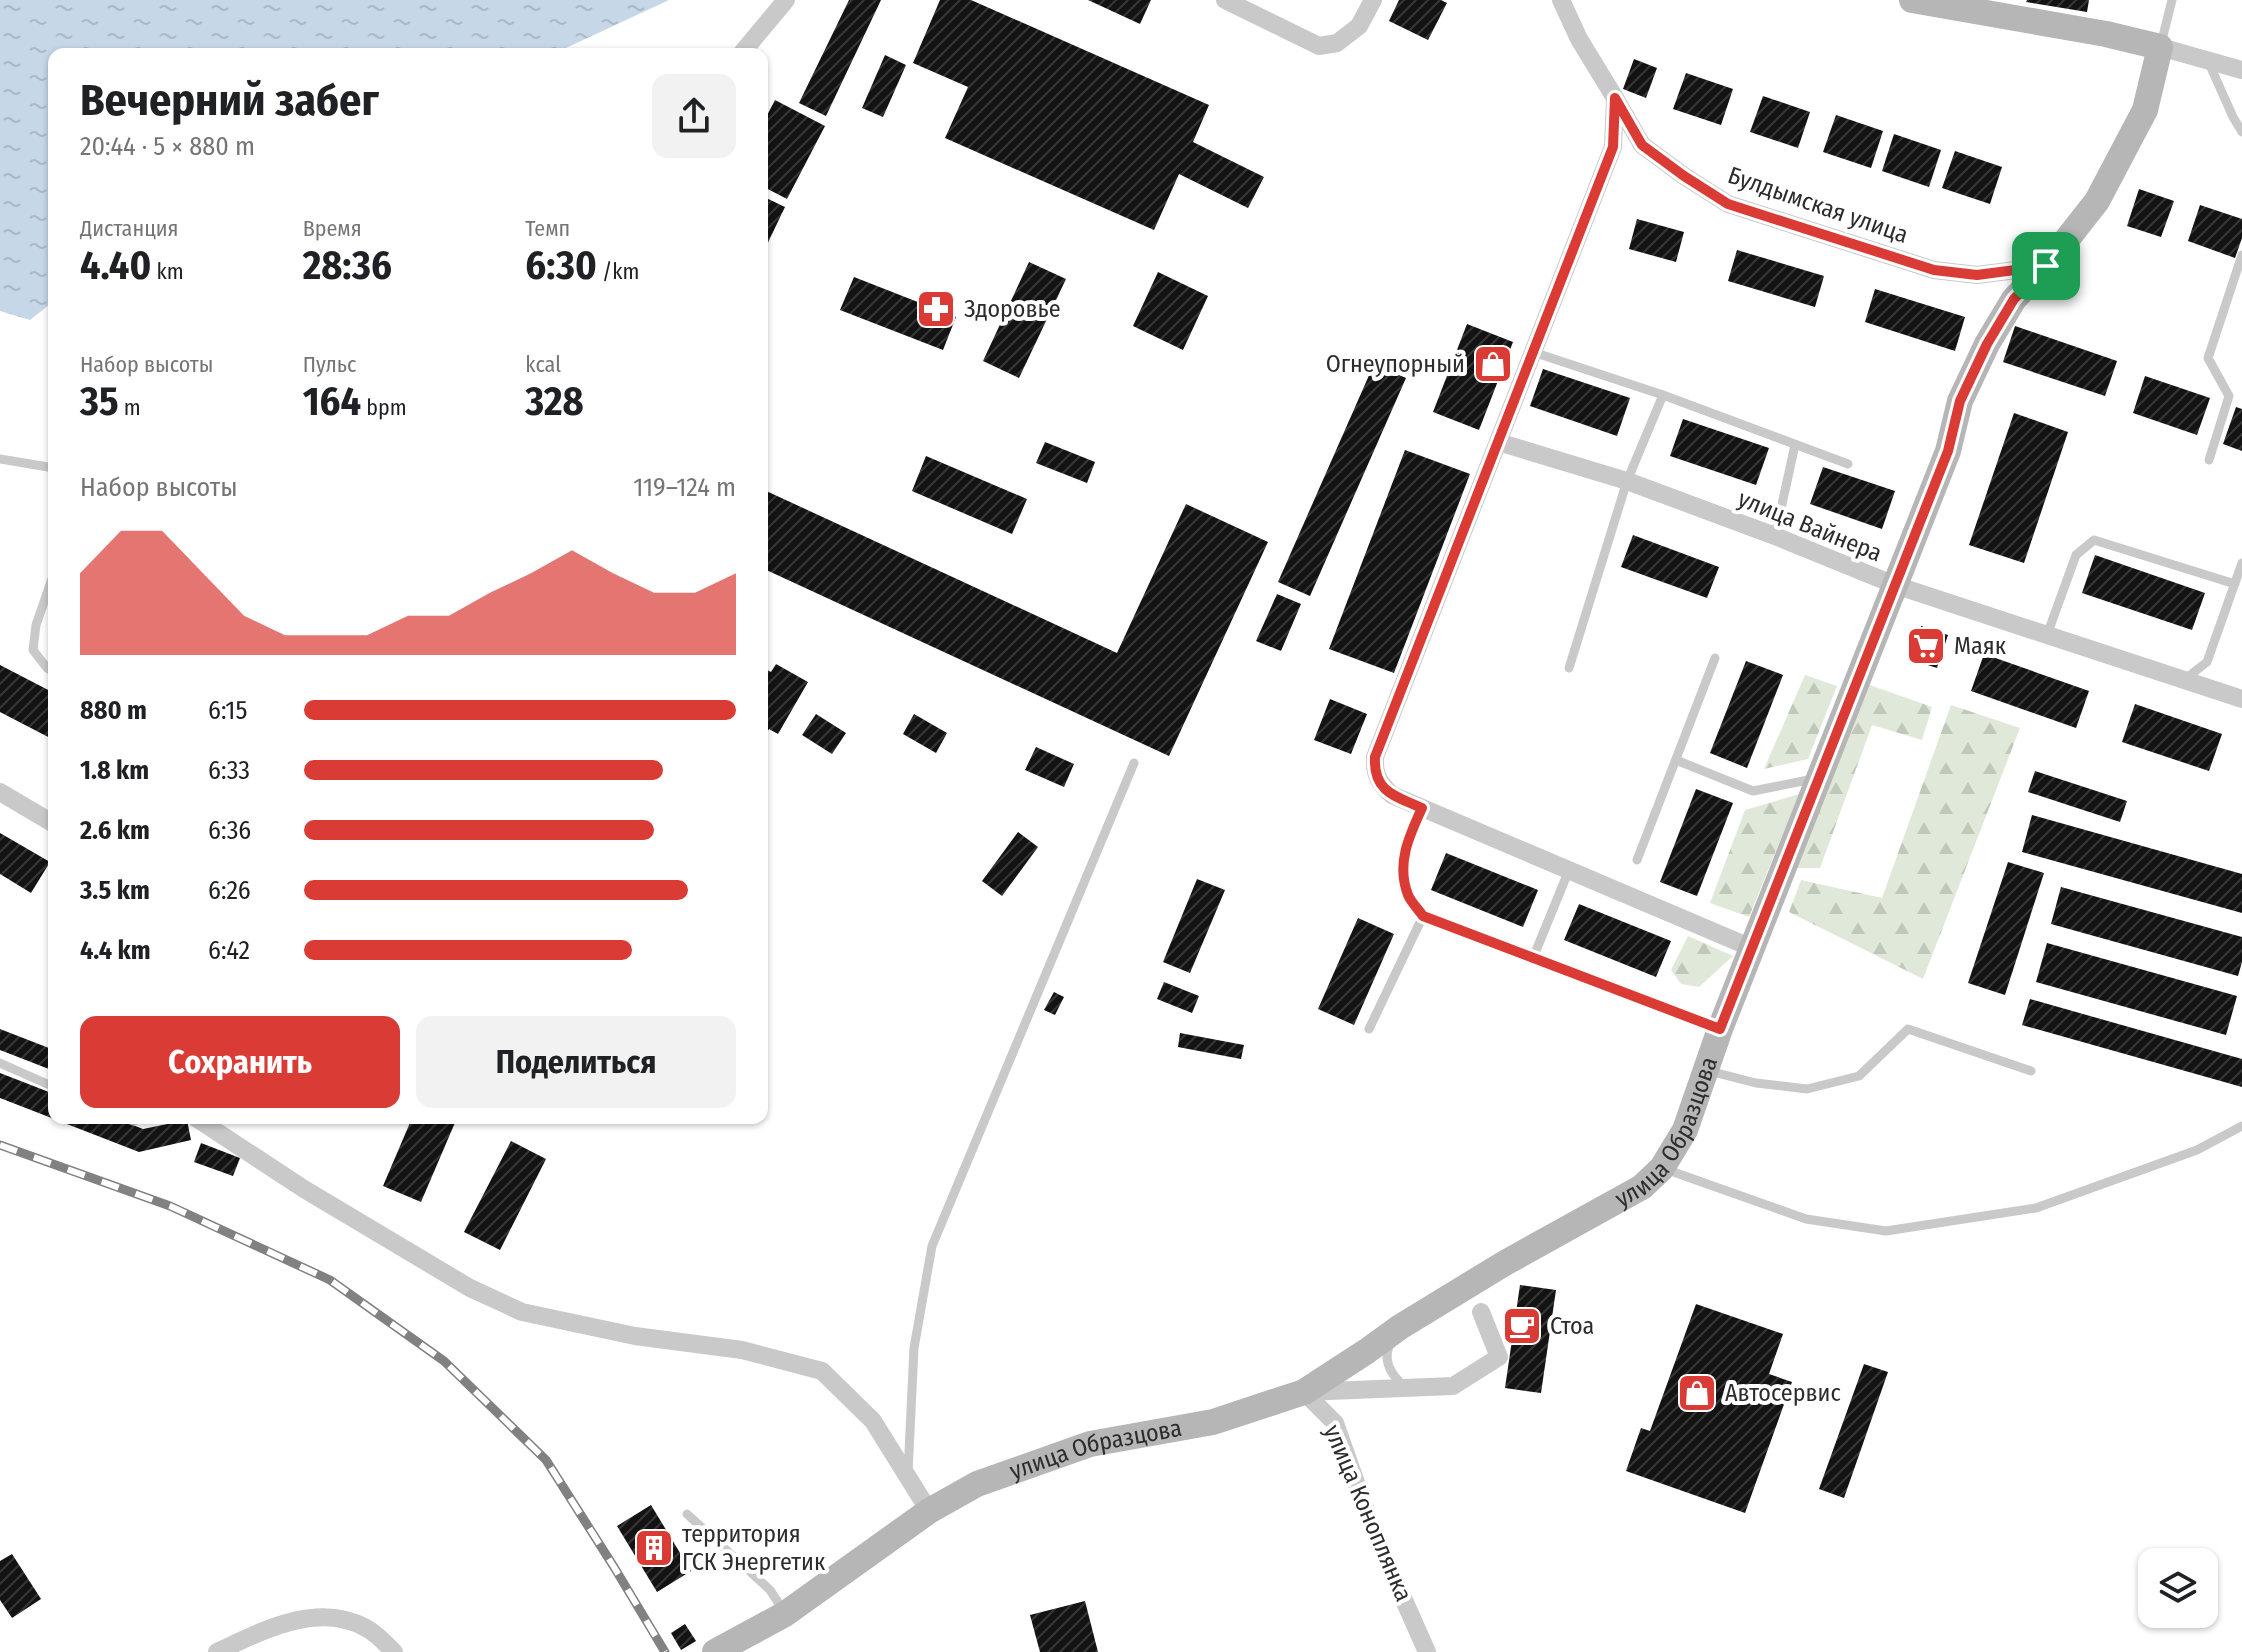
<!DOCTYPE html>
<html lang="ru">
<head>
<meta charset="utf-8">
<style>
  body { margin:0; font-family:"Fira Sans Condensed",sans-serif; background:#f2f2f2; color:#202124; height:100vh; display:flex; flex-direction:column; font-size:30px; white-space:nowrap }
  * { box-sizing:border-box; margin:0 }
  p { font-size:26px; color:#757577 }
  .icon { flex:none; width:44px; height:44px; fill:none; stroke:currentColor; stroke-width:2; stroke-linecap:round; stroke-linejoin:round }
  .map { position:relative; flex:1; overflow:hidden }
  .details { position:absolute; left:48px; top:48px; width:720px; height:1076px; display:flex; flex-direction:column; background:#fff; border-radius:16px; box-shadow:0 2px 6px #0004 }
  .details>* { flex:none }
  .controls { position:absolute; left:2138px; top:1548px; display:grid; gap:16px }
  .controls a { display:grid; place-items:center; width:80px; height:80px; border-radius:16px; background:#fff; box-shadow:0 2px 6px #0004; font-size:40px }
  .pin { position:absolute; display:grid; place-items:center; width:68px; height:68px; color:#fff; margin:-34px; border-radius:16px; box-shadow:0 4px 12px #0006 }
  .round { display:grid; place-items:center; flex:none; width:84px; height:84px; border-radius:16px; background:#f2f2f2 }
  .overview { display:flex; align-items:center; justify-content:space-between; height:136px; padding:0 32px }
  h1 { font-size:44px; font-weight:700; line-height:60px }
  .figures { display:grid; grid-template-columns:repeat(3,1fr); gap:12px; height:136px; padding:8px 32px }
  .figures div { display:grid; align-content:center }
  .figures b { font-size:40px; font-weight:700 }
  .figures small { font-size:22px; font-weight:400 }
  .figures p { font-size:22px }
  .chart { height:224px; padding:16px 32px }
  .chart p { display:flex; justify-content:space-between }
  .chart svg { width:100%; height:144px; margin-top:8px; fill:#db3b35; opacity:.7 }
  .cta { display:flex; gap:16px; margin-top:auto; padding:16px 32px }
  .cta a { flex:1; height:92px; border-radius:16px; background:#db3b35; color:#fff; font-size:32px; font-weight:700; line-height:92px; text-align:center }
  .cta a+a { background:#f2f2f2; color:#202124 }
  ul { padding:0 32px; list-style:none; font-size:26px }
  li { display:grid; grid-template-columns:128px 96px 1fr; align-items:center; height:60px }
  li i { height:20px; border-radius:10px; background:#db3b35 }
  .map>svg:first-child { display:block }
  .forest { fill:url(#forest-firs) }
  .water { fill:url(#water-ripples) }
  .building { fill:url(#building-hatch) }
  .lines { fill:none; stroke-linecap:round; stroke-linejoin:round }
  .service { stroke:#c9c9c9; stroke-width:9 }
  .minor { stroke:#c9c9c9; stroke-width:18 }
  .secondary { stroke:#b6b6b6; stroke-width:26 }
  .rail-casing { stroke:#818181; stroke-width:9 }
  .rail { stroke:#fff; stroke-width:6; stroke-dasharray:18; stroke-linecap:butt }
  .route-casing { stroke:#fff; stroke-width:16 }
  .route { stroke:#db3b35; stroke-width:10 }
  .labels { text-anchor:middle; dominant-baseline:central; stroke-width:8; stroke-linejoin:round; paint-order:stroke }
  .street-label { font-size:24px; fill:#2c2c2c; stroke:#fff }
  .poi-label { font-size:24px; fill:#2c2c2c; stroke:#fff; text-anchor:start }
</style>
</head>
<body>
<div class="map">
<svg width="2242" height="1652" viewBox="0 0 2242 1652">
  <defs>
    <pattern id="forest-firs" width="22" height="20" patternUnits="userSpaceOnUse" patternTransform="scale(2)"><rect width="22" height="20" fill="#e0e9d9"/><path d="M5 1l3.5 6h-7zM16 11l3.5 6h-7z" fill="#c0c8ba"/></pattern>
    <pattern id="water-ripples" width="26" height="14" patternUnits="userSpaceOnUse" patternTransform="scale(2)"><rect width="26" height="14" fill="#c6d7e8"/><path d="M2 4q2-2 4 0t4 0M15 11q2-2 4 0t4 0" fill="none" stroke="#aab9c7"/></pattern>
    <pattern id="building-hatch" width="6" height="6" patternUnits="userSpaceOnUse" patternTransform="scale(2)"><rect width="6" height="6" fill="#131313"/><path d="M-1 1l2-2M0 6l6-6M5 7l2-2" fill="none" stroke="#363636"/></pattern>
  </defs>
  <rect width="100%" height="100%" fill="#fff"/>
  <g class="forest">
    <polygon points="1805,675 1837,686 1808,759 1764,769"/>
    <polygon points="1867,684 1932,707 1922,740 1872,725 1820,868 1797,868"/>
    <polygon points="1951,705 2020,728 1923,979 1789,912 1801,880 1882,898"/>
    <polygon points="1799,794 1749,917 1710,903 1745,810"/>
    <polygon points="1688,936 1733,956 1699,987 1681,984 1671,970"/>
  </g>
  <polygon class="water" points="0,0 669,0 553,54 54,54 54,301 30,320 0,311"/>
  <g class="building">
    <polygon points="849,0 881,0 826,116 799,103"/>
    <polygon points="940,0 971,0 1209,105 1193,142 1264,177 1248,208 1179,174 1154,230 945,138 968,87 913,63"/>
    <polygon points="1088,0 1151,0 1140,24"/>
    <polygon points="1399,0 1441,0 1447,3 1428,40 1389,21"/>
    <polygon points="2027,0 2089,0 2087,12 2026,2"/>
    <polygon points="885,55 906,65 883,117 862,108"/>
    <polygon points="1634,59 1657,68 1646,98 1623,89"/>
    <polygon points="1686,73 1733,89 1721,125 1673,109"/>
    <polygon points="1763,96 1810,112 1798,148 1750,132"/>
    <polygon points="775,100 825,126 787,199 762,186 762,125"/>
    <polygon points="1836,115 1883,131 1871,168 1823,152"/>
    <polygon points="1894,134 1941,150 1929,187 1882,171"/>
    <polygon points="1955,151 2002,167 1990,204 1942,188"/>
    <polygon points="2139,189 2174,201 2161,237 2127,226"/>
    <polygon points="762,196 785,207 762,255"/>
    <polygon points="2200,205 2242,219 2242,238 2235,258 2188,241"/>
    <polygon points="1637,219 1684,232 1676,262 1629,249"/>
    <polygon points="1737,250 1824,276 1815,307 1728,281"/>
    <polygon points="1029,262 1066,279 1019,378 983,361"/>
    <polygon points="1158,272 1208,296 1183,350 1133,326"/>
    <polygon points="854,277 956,317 943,350 840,310"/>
    <polygon points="1875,289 1965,317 1955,351 1865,322"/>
    <polygon points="1467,324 1513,342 1479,430 1433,412"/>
    <polygon points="2015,326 2117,361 2105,396 2003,362"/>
    <polygon points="1374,364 1406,378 1310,596 1278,582"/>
    <polygon points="1543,369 1630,398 1617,436 1530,406"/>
    <polygon points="2145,376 2210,398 2197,435 2133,413"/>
    <polygon points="2236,407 2242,409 2242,451 2223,444"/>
    <polygon points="2014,413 2068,432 2024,563 1969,545"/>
    <polygon points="1683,419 1769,448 1756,485 1670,456"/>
    <polygon points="1045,442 1095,462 1087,483 1036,463"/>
    <polygon points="1405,450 1470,474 1394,673 1329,649"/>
    <polygon points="926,456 1027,499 1012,534 912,491"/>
    <polygon points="1823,467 1895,491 1882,529 1810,504"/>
    <polygon points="762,489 1117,653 1186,504 1268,542 1169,756 762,568"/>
    <polygon points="1633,535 1719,567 1707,598 1621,567"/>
    <polygon points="2095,555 2205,593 2192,630 2082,593"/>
    <polygon points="1277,594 1301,604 1281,651 1256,641"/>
    <polygon points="1921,626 1948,635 1937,668 1909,659"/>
    <polygon points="1984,654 2089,691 2076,728 1971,691"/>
    <polygon points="1746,661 1783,675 1747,768 1710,753"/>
    <polygon points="776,664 808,682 778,734 769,729 762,742 762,689 766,682 762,679 762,667 771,672"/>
    <polygon points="0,665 54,693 54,740 0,712"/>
    <polygon points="1330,699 1367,714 1351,754 1314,740"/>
    <polygon points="2135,704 2222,734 2209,771 2122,742"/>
    <polygon points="816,714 846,733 832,754 802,735"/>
    <polygon points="914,714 947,733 936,753 903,734"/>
    <polygon points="1036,747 1074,764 1064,787 1025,770"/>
    <polygon points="2035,771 2127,801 2120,822 2028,792"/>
    <polygon points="1696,789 1733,803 1697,896 1660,882"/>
    <polygon points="2032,815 2242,874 2242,913 2022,852"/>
    <polygon points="1018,832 1038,847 1002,896 982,881"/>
    <polygon points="0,833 50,862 31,893 0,874"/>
    <polygon points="1446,853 1538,890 1523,927 1431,890"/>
    <polygon points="2008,862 2044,873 2005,995 1968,983"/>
    <polygon points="1197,879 1225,890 1190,973 1163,962"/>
    <polygon points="2061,887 2242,937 2242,962 2238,976 2051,924"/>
    <polygon points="1579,904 1671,941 1656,977 1564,940"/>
    <polygon points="1358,918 1394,934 1354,1025 1318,1009"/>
    <polygon points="2047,943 2237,996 2226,1035 2036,982"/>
    <polygon points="1164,982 1199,996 1192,1013 1157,999"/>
    <polygon points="1054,992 1064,997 1055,1015 1044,1010"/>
    <polygon points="2030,999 2242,1059 2242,1087 2022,1025"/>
    <polygon points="0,1029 54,1050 54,1071 0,1050"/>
    <polygon points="1180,1033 1244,1045 1241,1059 1178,1047"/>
    <polygon points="0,1073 54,1094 54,1118 115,1118 143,1129 187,1120 191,1140 139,1152 0,1098"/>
    <polygon points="412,1118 457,1118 421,1202 383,1186"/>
    <polygon points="511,1141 546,1159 500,1250 464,1232"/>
    <polygon points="201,1143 240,1158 233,1176 194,1162"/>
    <polygon points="1520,1285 1556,1290 1541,1393 1505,1388"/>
    <polygon points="1696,1304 1783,1334 1769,1374 1792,1382 1745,1513 1626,1471 1641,1428 1650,1431"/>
    <polygon points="1864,1364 1888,1372 1844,1498 1819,1489"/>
    <polygon points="651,1505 691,1571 657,1592 617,1526"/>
    <polygon points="12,1554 41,1599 12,1618 0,1600 0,1561"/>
    <polygon points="1085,1601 1098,1652 1040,1652 1030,1615"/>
    <polygon points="685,1624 696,1641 681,1650 671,1633"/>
  </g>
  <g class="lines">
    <g class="service">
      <polyline points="2161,44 2172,0"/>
      <polyline points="2208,61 2233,117 2242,132"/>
      <polyline points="1533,352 1663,395 1848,464"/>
      <polyline points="0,459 54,468"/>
      <polyline points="2209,460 2229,396 2208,358 2242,255"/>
      <polyline points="1775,536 1795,445"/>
      <polyline points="54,573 36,625 33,650 47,668 54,672"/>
      <polyline points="2047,635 2076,555 2094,540 2235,584"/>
      <polyline points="1569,668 1627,481 1663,395"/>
      <polyline points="2185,679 2207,662 2242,563"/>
      <polyline points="1676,760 1753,791 1813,779"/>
      <path d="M1422,808C1409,836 1396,864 1408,895C1411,902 1418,909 1423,916L1718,1028"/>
      <polyline points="1637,860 1715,658"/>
      <polyline points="1533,958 1569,870"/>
      <polyline points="1369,1029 1423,916"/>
      <polyline points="0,1063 54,1087"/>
      <polyline points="1709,1071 1756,1083 1807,1089 1859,1076 1908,1029 2031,1071"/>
      <polyline points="127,1118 133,1121 141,1118"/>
      <polyline points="1665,1169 1806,1219 1886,1231 2036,1208 2197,1150 2242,1126"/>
      <path d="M1391,1342C1381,1360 1391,1375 1405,1387"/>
      <polyline points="908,1473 914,1348 932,1246 1134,763"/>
      <polyline points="687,1514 770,1590 783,1610"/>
    </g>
    <g class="minor">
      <polyline points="1225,0 1319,46 1337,43 1359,26 1373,0"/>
      <path d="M1561,0L1579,39L1615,98L1613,147L1375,757C1374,775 1379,783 1392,795L1752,948"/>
      <polyline points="2160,47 2242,70"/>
      <polyline points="741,54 786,0"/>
      <polyline points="1615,98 1642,145 1684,176 1728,204 1934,270 1977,275 2046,266"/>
      <polyline points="1498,442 1627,481 1775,536 1895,585 2242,699"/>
      <polyline points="0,792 54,824"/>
      <polyline points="196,1118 304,1189 470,1288 522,1312 635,1336 742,1350 822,1371 873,1421 929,1511"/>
      <path d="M217,1652C262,1631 317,1601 366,1628C376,1633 386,1644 394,1652"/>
      <polyline points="1427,1652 1372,1528 1335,1423 1304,1392 1453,1386 1499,1357 1481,1312"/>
    </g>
    <path class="secondary" id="s1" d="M715,1652L785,1614L929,1511L977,1484L1090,1444L1213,1422L1304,1392L1367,1351L1400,1327L1505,1263L1642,1187L1662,1168L1685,1130L1720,1029L1948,451L1960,401L1987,344L2014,299L2046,266L2097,201L2145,110L2160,47L2106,34L1912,0"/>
    <defs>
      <polyline id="rail" points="0,1145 170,1206 330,1280 444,1361 546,1460 614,1567 665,1652"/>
    </defs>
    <use href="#rail" class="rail-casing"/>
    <use href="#rail" class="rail"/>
  </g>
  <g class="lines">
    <defs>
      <path id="route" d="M1615,98L1642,145L1684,176L1728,204L1934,270L1977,275L2046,266L2014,299L1987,344L1960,401L1948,451L1720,1029L1423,916C1418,909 1411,902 1408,895C1396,864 1409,836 1422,808C1394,796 1373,791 1375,757L1613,147Z"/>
    </defs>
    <use href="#route" class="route-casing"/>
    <use href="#route" class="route"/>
  </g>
  <defs>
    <symbol id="pharmacy-square" viewBox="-11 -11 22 22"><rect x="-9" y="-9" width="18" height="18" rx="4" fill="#db3b35" stroke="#fff"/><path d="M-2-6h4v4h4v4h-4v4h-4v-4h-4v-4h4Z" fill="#fff"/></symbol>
    <symbol id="shop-square" viewBox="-11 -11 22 22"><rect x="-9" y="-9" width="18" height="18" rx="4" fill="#db3b35" stroke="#fff"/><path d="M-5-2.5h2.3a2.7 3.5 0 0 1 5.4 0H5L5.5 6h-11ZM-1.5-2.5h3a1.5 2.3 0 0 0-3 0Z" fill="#fff"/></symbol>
    <symbol id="supermarket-square" viewBox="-11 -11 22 22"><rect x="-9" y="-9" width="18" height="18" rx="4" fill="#db3b35" stroke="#fff"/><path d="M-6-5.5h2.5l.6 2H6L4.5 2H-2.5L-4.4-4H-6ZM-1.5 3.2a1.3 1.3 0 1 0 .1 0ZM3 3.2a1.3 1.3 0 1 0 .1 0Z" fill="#fff"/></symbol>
    <symbol id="cafe-square" viewBox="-11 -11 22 22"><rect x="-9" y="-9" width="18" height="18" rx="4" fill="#db3b35" stroke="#fff"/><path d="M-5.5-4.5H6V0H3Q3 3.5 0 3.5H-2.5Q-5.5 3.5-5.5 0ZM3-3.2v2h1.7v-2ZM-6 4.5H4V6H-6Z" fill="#fff"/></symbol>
    <symbol id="building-square" viewBox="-11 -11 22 22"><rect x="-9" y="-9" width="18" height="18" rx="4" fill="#db3b35" stroke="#fff"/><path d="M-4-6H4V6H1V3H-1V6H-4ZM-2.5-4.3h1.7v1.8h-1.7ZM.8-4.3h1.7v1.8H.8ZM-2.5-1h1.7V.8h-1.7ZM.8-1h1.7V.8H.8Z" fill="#fff"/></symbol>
  </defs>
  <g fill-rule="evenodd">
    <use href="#pharmacy-square" x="914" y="287" width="44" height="44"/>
    <use href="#shop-square" x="1471" y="342" width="44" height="44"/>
    <use href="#supermarket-square" x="1904" y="624" width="44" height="44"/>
    <use href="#cafe-square" x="1500" y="1304" width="44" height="44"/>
    <use href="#shop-square" x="1675" y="1371" width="44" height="44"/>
    <use href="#building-square" x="632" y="1526" width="44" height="44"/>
  </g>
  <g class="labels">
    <g class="street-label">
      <text transform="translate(1818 205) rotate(19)">Булдымская улица</text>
      <text transform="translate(1810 526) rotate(22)">улица Вайнера</text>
      <text stroke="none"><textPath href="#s1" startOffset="1108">улица Образцова</textPath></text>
      <text stroke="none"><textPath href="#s1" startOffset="436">улица Образцова</textPath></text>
      <text transform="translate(1368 1513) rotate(67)">улица Коноплянка</text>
    </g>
    <g class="poi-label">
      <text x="964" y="309">Здоровье</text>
      <text x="1465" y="364" text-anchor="end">Огнеупорный</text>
      <text x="1954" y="646">Маяк</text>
      <text x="1550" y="1326">Стоа</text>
      <text x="1725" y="1393">Автосервис</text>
      <text x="682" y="1534">территория<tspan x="682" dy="28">ГСК Энергетик</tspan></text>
    </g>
  </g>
</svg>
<div class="controls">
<a><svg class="icon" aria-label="layers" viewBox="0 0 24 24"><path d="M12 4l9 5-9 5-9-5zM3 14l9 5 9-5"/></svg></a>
</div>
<div class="pin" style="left:2046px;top:266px;background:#1e9e55"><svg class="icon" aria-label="arrive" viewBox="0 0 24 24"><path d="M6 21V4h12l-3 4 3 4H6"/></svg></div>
<section class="details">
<div class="overview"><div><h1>Вечерний забег</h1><p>20:44 · 5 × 880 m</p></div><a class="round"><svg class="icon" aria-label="share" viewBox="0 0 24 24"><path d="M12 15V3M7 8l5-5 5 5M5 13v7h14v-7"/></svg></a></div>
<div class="figures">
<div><p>Дистанция</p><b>4.40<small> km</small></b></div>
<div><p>Время</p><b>28:36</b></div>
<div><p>Темп</p><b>6:30<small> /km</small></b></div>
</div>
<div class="figures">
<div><p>Набор высоты</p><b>35<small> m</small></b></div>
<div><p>Пульс</p><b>164<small> bpm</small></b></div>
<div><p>kcal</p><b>328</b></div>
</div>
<div class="chart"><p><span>Набор высоты</span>119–124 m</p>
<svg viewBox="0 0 160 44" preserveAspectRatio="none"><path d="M0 44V19L10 6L20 6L30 19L40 32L50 38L60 38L70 38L80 32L90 32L100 25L110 19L120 12L130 19L140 25L150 25L160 19V44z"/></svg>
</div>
<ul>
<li><b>880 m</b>6:15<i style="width:100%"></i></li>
<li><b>1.8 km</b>6:33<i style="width:83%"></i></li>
<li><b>2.6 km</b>6:36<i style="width:81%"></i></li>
<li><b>3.5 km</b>6:26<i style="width:89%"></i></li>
<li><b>4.4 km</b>6:42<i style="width:76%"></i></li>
</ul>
<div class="cta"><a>Сохранить</a><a>Поделиться</a></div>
</section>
</div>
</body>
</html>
